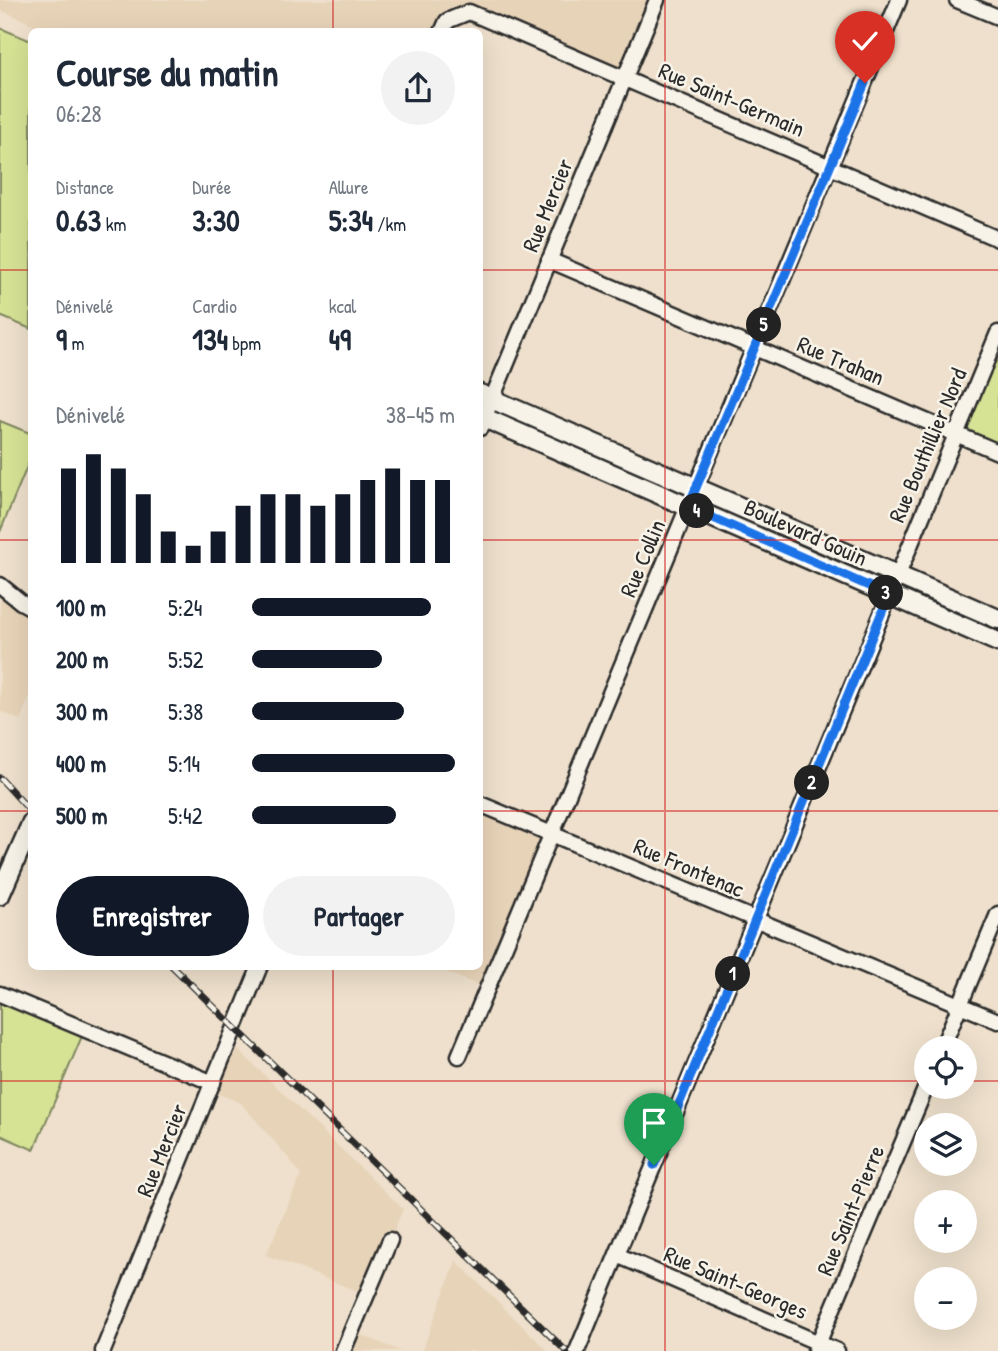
<!DOCTYPE html>
<html lang="fr">
<head>
<meta charset="utf-8">
<style>
  body { margin:0; font-family:"Patrick Hand",sans-serif; background:#f2f2f3; color:#1f2937; height:100vh; display:flex; flex-direction:column; font-size:26px; white-space:nowrap }
  * { box-sizing:border-box; margin:0 }
  p { font-size:23px; color:#747a83 }
  .icon { flex:none; width:38px; height:38px; fill:none; stroke:currentColor; stroke-width:2; stroke-linecap:round; stroke-linejoin:round }
  .map { position:relative; flex:1; overflow:hidden }
  .sheet { position:absolute; left:28px; top:28px; width:455px; height:942px; display:flex; flex-direction:column; background:#fff; border-radius:10px; box-shadow:0 7px 28px #0002 }
  .sheet>* { flex:none }
  .tools { position:absolute; left:914px; top:1036px; display:grid; gap:14px }
  .tools a { display:grid; place-items:center; width:63px; height:63px; border-radius:50%; background:#fff; box-shadow:0 7px 28px #0002; font-size:35px }
  .pin { position:absolute; display:grid; place-items:center; width:60px; height:60px; color:#fff; margin:-72px -30px; border-radius:50% 50% 50% 0; rotate:-45deg; box-shadow:0 0 7px #0007 }
  .pin .icon { rotate:45deg }
  .km { position:absolute; width:35px; height:35px; margin:-18px; border-radius:50%; background:#222; color:#fff; font-size:19px; line-height:35px; text-align:center }
  .round { display:grid; place-items:center; flex:none; width:74px; height:74px; border-radius:37px; background:#f2f2f3 }
  .summary { display:flex; align-items:center; justify-content:space-between; height:119px; padding:0 28px }
  h1 { font-size:38px; font-weight:700; line-height:52px }
  .metrics { display:grid; grid-template-columns:repeat(3,1fr); gap:10px; height:119px; padding:7px 28px }
  .metrics div { display:grid; align-content:center }
  .metrics b { font-size:30px; font-weight:700 }
  .metrics small { font-size:19px; font-weight:400 }
  .metrics p { font-size:19px }
  .chart { height:196px; padding:14px 28px }
  .chart p { display:flex; justify-content:space-between }
  .chart svg { width:100%; height:126px; margin-top:7px; stroke:#111827; stroke-width:6 }
  .primary-button { display:flex; gap:14px; margin-top:auto; padding:14px 28px }
  .primary-button a { flex:1; height:80px; border-radius:42px; background:#111827; color:#fff; font-size:28px; font-weight:700; line-height:80px; text-align:center }
  .primary-button a+a { background:#f2f2f3; color:#1f2937 }
  ul { padding:0 28px; list-style:none; font-size:23px }
  li { display:grid; grid-template-columns:112px 84px 1fr; align-items:center; height:52px }
  li i { height:18px; border-radius:9px; background:#111827 }
  .map>svg:first-child { display:block }
  .built { fill:#e7d3b8 }
  .green { fill:#d6e395; stroke:#808760; stroke-width:2 }
  .lines { fill:none; stroke-linecap:round; stroke-linejoin:round }
  .minor-casing { stroke:#2b2b2b; stroke-width:19 }
  .tertiary-casing { stroke:#2b2b2b; stroke-width:23 }
  .minor { stroke:#f7f3e8; stroke-width:14 }
  .tertiary { stroke:#f7f3e8; stroke-width:18 }
  .rail-casing { stroke:#2b2b2b; stroke-width:7 }
  .rail { stroke:#f7f3e8; stroke-width:4.5; stroke-dasharray:13; stroke-linecap:butt }
  .route-casing { stroke:#fff; stroke-width:14 }
  .route { stroke:#1a73e8; stroke-width:9 }
  .grid { fill:none; stroke:#d62828; stroke-width:2; stroke-opacity:0.55 }
  .labels { text-anchor:middle; dominant-baseline:central; stroke-width:5; stroke-linejoin:round; paint-order:stroke }
  .street-label { font-size:23px; fill:#2b2b2b; stroke:#f7f3e8 }
</style>
</head>
<body>
<div class="map">
<svg width="998" height="1351" viewBox="0 0 998 1351">
  <rect width="100%" height="100%" fill="#eee0cc"/>
  <filter id="ink" filterUnits="userSpaceOnUse"><feTurbulence type="fractalNoise" baseFrequency=".0143" numOctaves="2"/><feDisplacementMap in="SourceGraphic" scale="14" xChannelSelector="R" yChannelSelector="G"/><feConvolveMatrix kernelMatrix="1 2 1 2 8 2 1 2 1" color-interpolation-filters="sRGB"/></filter>
  <g filter="url(#ink)">
    <g class="built">
      <polygon points="0,0 657,0 624,78 469,12 442,32 52,32 0,10"/>
      <polygon points="0,585 31,608 31,693 20,720 0,711"/>
      <polygon points="480,804 551,834 487,989 432,966 480,966"/>
      <polygon points="230,1042 403,1209 367,1295 266,1255 301,1175 291,1161 241,1103 210,1090"/>
      <polygon points="456,1261 548,1351 422,1351"/>
      <polygon points="352,1331 400,1351 343,1351"/>
    </g>
    <g class="green">
      <polygon points="0,28 31,41 31,329 0,316"/>
      <polygon points="998,333 998,452 956,434"/>
      <polygon points="0,421 32,434 31,457 0,532"/>
      <polygon points="0,994 85,1029 34,1150 0,1135"/>
    </g>
    <g class="lines">
      <defs>
        <g id="minor">
          <polyline points="957,0 998,17"/>
          <polyline points="442,32 447,21 469,12 998,239"/>
          <polyline points="549,260 998,452"/>
          <polyline points="480,428 657,0"/>
          <polyline points="0,585 21,602 32,608"/>
          <polyline points="480,804 998,1021"/>
          <polyline points="0,994 213,1083"/>
          <polyline points="942,1048 998,914"/>
          <polyline points="459,1056 899,0"/>
          <polyline points="617,1255 837,1351"/>
          <polyline points="103,1351 260,966"/>
          <polyline points="343,1351 390,1240"/>
          <polyline points="577,1351 998,333"/>
          <polyline points="815,1351 926,1087"/>
        </g>
        <g id="tertiary">
          <polyline points="480,394 998,619"/>
          <polyline points="480,416 998,642"/>
          <polyline points="0,895 32,822"/>
        </g>
      </defs>
      <use href="#minor" class="minor-casing"/>
      <use href="#tertiary" class="tertiary-casing"/>
      <use href="#minor" class="minor"/>
      <use href="#tertiary" class="tertiary"/>
      <defs>
        <g id="rail">
          <polyline points="0,778 32,813"/>
          <polyline points="172,966 566,1351"/>
        </g>
      </defs>
      <use href="#rail" class="rail-casing"/>
      <use href="#rail" class="rail"/>
    </g>
  </g>
  <g class="lines" filter="url(#ink)">
    <defs>
      <polyline id="route" points="654,1165 889,595 688,507 865,83"/>
    </defs>
    <use href="#route" class="route-casing"/>
    <use href="#route" class="route"/>
  </g>
  <path class="grid" d="M333,0V32M665,0V1351M0,270H32M480,270H998M0,540H32M480,540H998M0,811H32M480,811H998M333,966V1351M0,1081H926M964,1081H998"/>
  <g class="labels">
    <g class="street-label">
      <text transform="translate(732 99) rotate(23)">Rue Saint-Germain</text>
      <text transform="translate(547 205) rotate(-68)">Rue Mercier</text>
      <text transform="translate(841 360) rotate(23)">Rue Trahan</text>
      <text transform="translate(927 445) rotate(-67)">Rue Bouthillier Nord</text>
      <text transform="translate(806 532) rotate(24)">Boulevard Gouin</text>
      <text transform="translate(642 558) rotate(-67)">Rue Collin</text>
      <text transform="translate(689 867) rotate(23)">Rue Frontenac</text>
      <text transform="translate(161 1150) rotate(-68)">Rue Mercier</text>
      <text transform="translate(850 1210) rotate(-67)">Rue Saint-Pierre</text>
      <text transform="translate(736 1282) rotate(23)">Rue Saint-Georges</text>
    </g>
  </g>
</svg>
<div class="tools">
<a><svg class="icon" aria-label="locate" viewBox="0 0 24 24"><circle cx="12" cy="12" r="6"/><path d="M12 2v4M12 18v4M2 12h4M18 12h4"/></svg></a>
<a><svg class="icon" aria-label="layers" viewBox="0 0 24 24"><path d="M12 4l9 5-9 5-9-5zM3 14l9 5 9-5"/></svg></a>
<a>+</a>
<a>−</a>
</div>
<div class="pin" style="left:654px;top:1165px;background:#1e9e55"><svg class="icon" aria-label="arrive" viewBox="0 0 24 24"><path d="M6 21V4h12l-3 4 3 4H6"/></svg></div>
<div class="pin" style="left:865px;top:83px;background:#d93025"><svg class="icon" aria-label="check" viewBox="0 0 24 24"><path d="M5 12l5 5 9-10"/></svg></div>
<b class="km" style="left:733px;top:974px">1</b>
<b class="km" style="left:812px;top:783px">2</b>
<b class="km" style="left:886px;top:593px">3</b>
<b class="km" style="left:697px;top:511px">4</b>
<b class="km" style="left:764px;top:325px">5</b>
<section class="sheet">
<div class="summary"><div><h1>Course du matin</h1><p>06:28</p></div><a class="round"><svg class="icon" aria-label="share" viewBox="0 0 24 24"><path d="M12 15V3M7 8l5-5 5 5M5 13v7h14v-7"/></svg></a></div>
<div class="metrics">
<div><p>Distance</p><b>0.63<small> km</small></b></div>
<div><p>Durée</p><b>3:30</b></div>
<div><p>Allure</p><b>5:34<small> /km</small></b></div>
</div>
<div class="metrics">
<div><p>Dénivelé</p><b>9<small> m</small></b></div>
<div><p>Cardio</p><b>134<small> bpm</small></b></div>
<div><p>kcal</p><b>49</b></div>
</div>
<div class="chart"><p><span>Dénivelé</span>38–45 m</p>
<svg viewBox="0 0 160 44" preserveAspectRatio="none"><path d="M5 44V11M15 44V6M25 44V11M35 44V20M45 44V33M55 44V38M65 44V33M75 44V24M85 44V20M95 44V20M105 44V24M115 44V20M125 44V15M135 44V11M145 44V15M155 44V15"/></svg>
</div>
<ul>
<li><b>100 m</b>5:24<i style="width:88%"></i></li>
<li><b>200 m</b>5:52<i style="width:64%"></i></li>
<li><b>300 m</b>5:38<i style="width:75%"></i></li>
<li><b>400 m</b>5:14<i style="width:100%"></i></li>
<li><b>500 m</b>5:42<i style="width:71%"></i></li>
</ul>
<div class="primary-button"><a>Enregistrer</a><a>Partager</a></div>
</section>
</div>
</body>
</html>
